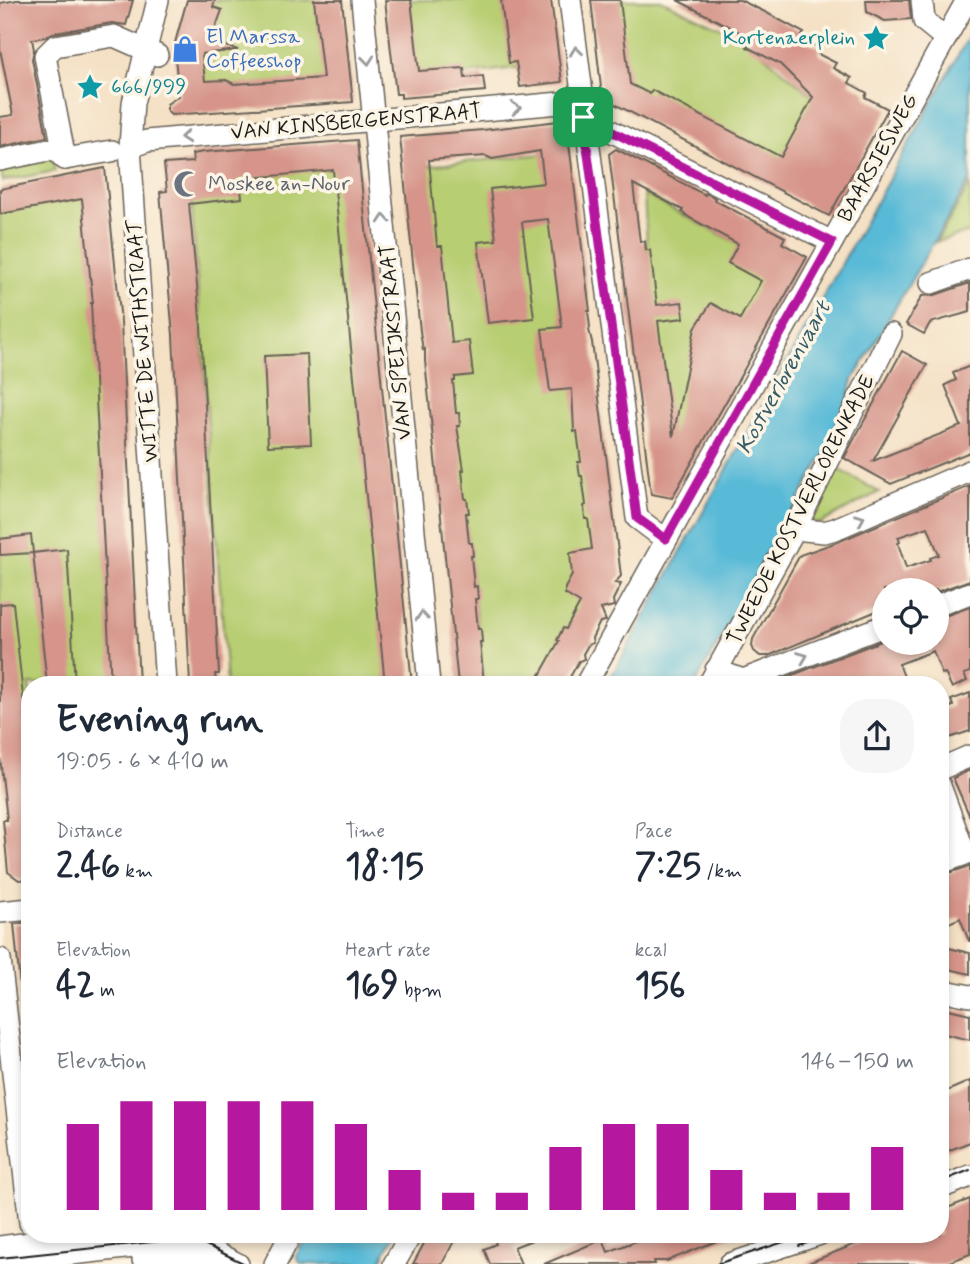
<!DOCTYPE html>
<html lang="en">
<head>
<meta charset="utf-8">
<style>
  body { margin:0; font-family:Mynerve,sans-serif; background:#f6f6f7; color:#1f2937; height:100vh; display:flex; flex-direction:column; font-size:26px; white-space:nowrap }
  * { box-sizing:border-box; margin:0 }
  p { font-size:23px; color:#747a83 }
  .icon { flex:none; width:38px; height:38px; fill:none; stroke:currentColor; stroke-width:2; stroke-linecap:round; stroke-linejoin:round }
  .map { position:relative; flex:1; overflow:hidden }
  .details { position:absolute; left:21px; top:676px; width:928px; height:567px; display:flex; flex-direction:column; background:#fff; border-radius:28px; box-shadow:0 4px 10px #0003 }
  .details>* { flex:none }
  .fabs { position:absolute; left:872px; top:578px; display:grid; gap:14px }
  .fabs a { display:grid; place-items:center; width:77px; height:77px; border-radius:50%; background:#fff; box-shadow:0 4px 10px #0003; font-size:35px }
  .pin { position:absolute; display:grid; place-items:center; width:60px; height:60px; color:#fff; margin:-30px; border-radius:14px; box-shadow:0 4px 10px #0006 }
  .round { display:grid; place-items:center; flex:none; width:74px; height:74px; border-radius:28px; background:#f6f6f7 }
  .headline { display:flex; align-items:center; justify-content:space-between; height:119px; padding:0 35px }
  h1 { font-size:38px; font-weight:700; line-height:52px }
  .stats { display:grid; grid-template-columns:repeat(3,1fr); gap:10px; height:119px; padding:7px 35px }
  .stats div { display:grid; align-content:center }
  .stats b { font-size:35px; font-weight:700 }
  .stats small { font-size:19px; font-weight:400 }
  .stats p { font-size:19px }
  .chart { height:196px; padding:14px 35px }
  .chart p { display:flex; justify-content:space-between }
  .chart svg { width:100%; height:126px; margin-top:7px; stroke:#b5179e; stroke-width:6 }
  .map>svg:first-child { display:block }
  .green { fill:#b7ce72; stroke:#6a7547; stroke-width:2 }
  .water { fill:#59bad7; stroke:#3a6b7a; stroke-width:2 }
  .building { fill:#d6948a; fill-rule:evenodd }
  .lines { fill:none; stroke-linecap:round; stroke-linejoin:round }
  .minor-casing { stroke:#686157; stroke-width:24 }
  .minor { stroke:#fff; stroke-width:21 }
  .tram { stroke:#1c1c1c; stroke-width:2 }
  .oneway { stroke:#999 }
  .route-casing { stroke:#fff; stroke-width:14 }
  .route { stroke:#b5179e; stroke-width:9 }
  .labels { text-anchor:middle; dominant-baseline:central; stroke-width:7; stroke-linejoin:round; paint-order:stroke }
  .shop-label { font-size:21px; fill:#366cbe; stroke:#fcf5e5; text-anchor:start }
  .culture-label { font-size:21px; fill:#0d838f; stroke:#fcf5e5; text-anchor:end }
  .street-label { font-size:21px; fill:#1c1c1c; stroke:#fcf5e5 }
  .worship-label { font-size:21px; fill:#5b616d; stroke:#fcf5e5; text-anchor:start }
  .water-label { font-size:23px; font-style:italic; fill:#345b67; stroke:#fcf5e5 }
</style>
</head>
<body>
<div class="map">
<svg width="970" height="1264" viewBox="0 0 970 1264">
  <rect width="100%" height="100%" fill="#fcf5e5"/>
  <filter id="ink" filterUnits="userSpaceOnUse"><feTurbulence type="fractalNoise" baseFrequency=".0143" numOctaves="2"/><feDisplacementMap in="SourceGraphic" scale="14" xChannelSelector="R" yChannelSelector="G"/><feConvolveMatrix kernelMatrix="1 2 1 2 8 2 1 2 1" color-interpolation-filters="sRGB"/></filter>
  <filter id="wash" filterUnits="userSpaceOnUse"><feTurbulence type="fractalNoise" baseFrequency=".00686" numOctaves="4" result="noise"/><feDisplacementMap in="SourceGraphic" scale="28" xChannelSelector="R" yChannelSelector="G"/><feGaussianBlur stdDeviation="1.57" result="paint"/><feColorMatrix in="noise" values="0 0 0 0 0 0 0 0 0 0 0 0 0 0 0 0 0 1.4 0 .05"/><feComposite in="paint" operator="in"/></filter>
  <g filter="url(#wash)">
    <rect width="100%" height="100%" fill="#f4e0c4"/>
    <g class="green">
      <polygon points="207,0 322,0 331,82 190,102"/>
      <polygon points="395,0 531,0 540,65 403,82"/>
      <polygon points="619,0 661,0 743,38 847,124 807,181 619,95"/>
      <polygon points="339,151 397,684 227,684 190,179"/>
      <polygon points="544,154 599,579 535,684 484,684 426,166"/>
      <polygon points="52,157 55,171 3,181 0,167"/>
      <polygon points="970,185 970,232 936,242"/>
      <polygon points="644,194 775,263 661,483"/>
      <polygon points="91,196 123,684 30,684 30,844 0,623 0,210"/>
      <polygon points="838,469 879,492 821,523 815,523 810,519 815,504"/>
    </g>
    <g class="water">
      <polygon points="970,34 970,180 853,380 842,423 695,684 607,684"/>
      <polygon points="308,1234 395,1234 379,1264 302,1264 297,1260 297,1254"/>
    </g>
    <g id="blocks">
      <g class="building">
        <polygon points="17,0 133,0 126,25 112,23 53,33 45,37 32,39 34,50 32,59 47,137 0,147 0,117 13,115 0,49 0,3"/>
        <polygon points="187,0 215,0 213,7 222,10 211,41 238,50 202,54 205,81 226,80 234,84 323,78 314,0 342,0 353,102 171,115 167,111 167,104 179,96 175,58 171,57"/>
        <polygon points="385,0 411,0 419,71 464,68 465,78 483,76 485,91 401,98 401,94 396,94"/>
        <polygon points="501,0 551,0 562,82 520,87 516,62 509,63"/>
        <polygon points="591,0 620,0 630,84 650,94 652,90 781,157 813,97 780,64 747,47 751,38 677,0 740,0 765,12 804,33 800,38 820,48 818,54 836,63 833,68 852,78 849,83 867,93 865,97 888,109 829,216 605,99 602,96"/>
        <polygon points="866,0 909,0 911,19 885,21 867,12"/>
        <polygon points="566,120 590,311 588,311 590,327 589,330 592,342 621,576 615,583 621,584 613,600 614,606 601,609 606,621 600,622 592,638 593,643 588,645 583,654 584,659 579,661 566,684 535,684 559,641 557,640 563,628 566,629 580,603 565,594 565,588 572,575 570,553 592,549 588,519 585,519 584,506 586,505 582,476 580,476 579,470 578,462 581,462 577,431 574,432 572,389 550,391 547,369 542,329 562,327 548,219 522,222 534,318 488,323 478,242 496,240 490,189 544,183 540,151 492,159 486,156 429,160 437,246 442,246 452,343 469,341 473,375 455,377 455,381 453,381 456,413 459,413 460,426 457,426 464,470 462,470 465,499 467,499 469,513 466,513 469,543 472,543 473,556 471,556 474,587 477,586 478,599 475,599 478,629 481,629 482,642 480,642 484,684 458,684 425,361 425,349 423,350 420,331 400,137 483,130"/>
        <polygon points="357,140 412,684 385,684 333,170 240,179 242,198 189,204 201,327 219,674 215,674 216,684 190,684 173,335 160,192 167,191 164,164 193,162 192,154 204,152"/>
        <path d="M616,149L705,195L706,193L715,198L714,200L785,237L782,243L807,257L672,498L651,494L609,154ZM633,184L683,210L682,212L690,218L738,244L728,263L761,281L740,319L711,303L695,328L673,437L658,321L684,318L682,302L657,305L650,250H646L645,241L640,242Z"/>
        <polygon points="105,168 121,322 139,684 111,684 91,303 93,303 82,199 0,214 0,189"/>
        <polygon points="970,283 970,312 930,323 924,334 906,324 922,296 935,295"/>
        <polygon points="902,351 927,365 873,461 961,426 945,385 956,380 953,373 970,366 970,452 891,484 844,458"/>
        <polygon points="307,354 311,444 268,446 264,356"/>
        <path d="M970,486V580L936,592V590H884V608L768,656H760L754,651L752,646L753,639L800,555L840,541ZM928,527L939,555L930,558L931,560L906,568L898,543L900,542L898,537Z"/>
        <polygon points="31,535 33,553 0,555 0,539"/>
        <polygon points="67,549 75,684 47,684 33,553"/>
        <polygon points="13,603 30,761 30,879 19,880 8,872 3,820 7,820 0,757 0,604"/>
        <polygon points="970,607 970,672 964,674 967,681 952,688 945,673 942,674 933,651 899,664 907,684 769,684 884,640 884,642 936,642 936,619"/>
        <polygon points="970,693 970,731 940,741 940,712 953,706 951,700"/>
        <polygon points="970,770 970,817 953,778"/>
        <polygon points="970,866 970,941 969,941 960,918 940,927 940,876"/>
        <polygon points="30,922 30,985 20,985 14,924"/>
        <polygon points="940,946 970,953 970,974 940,967"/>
        <polygon points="940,1007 970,1014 970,1040 940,1033"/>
        <polygon points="970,1081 970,1142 940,1154 940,1094"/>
        <polygon points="970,1199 970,1254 944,1264 806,1264 880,1234 940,1234 940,1211"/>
        <polygon points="429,1234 458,1234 442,1264 413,1264"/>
        <polygon points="492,1234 545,1234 545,1235 514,1247 521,1264 490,1264 484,1249 496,1244"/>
        <polygon points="654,1234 734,1234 667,1261 654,1261 655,1264 544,1264 603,1239 608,1252"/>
      </g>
    </g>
  </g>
  <g filter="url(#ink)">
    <use href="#blocks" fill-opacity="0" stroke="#686157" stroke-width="2"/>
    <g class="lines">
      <defs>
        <g id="minor">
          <polyline points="158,0 133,103 130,147 166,684"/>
          <polyline points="362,0 429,684"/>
          <polyline points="570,0 637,518 665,539"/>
          <polyline points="922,0 924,21 945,38"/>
          <polyline points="583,117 832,242"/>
          <polyline points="130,147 147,141 582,101"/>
          <polyline points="65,159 45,56 55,46 114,36 157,55"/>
          <polyline points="0,160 54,149 65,159 112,151"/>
          <polyline points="931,283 970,269"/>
          <polyline points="795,529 824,532 835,529 970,471"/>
          <polyline points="936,606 970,593"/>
          <polyline points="716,670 743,680 884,626"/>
          <polyline points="586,684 967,0"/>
          <polyline points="709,684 795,529 891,334"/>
          <polyline points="940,769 970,756"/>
          <polyline points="940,786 965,854 940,863"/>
          <polyline points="0,912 30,909"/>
          <polyline points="0,959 30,1223"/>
          <polyline points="940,990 970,996"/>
          <polyline points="940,1188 970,1176"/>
          <polyline points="0,1247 99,1234"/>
          <polyline points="143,1260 163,1258 196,1261 218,1253"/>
          <path d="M0,1262L161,1244C193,1243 210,1249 238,1264"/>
          <polyline points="275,1264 291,1234"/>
          <polyline points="394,1264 411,1234"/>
          <polyline points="730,1264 820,1234"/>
        </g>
      </defs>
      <use href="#minor" class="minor-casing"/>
      <use href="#minor" class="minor"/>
      <g class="tram">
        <polyline points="940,1182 970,1170"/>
        <polyline points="799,1246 830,1234"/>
        <polyline points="0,1258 180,1239 202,1243 245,1264"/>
        <polyline points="717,1264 808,1234"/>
      </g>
    </g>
    <defs><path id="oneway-chevron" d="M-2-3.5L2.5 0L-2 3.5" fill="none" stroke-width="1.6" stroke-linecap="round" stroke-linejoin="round" transform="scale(1.75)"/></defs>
    <g class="oneway">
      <use href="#oneway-chevron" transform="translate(576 51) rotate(-97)"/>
      <use href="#oneway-chevron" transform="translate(368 60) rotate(84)"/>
      <use href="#oneway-chevron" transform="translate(516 108) rotate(-5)"/>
      <use href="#oneway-chevron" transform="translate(185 137) rotate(175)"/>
      <use href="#oneway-chevron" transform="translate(384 219) rotate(-95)"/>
      <use href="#oneway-chevron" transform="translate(860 519) rotate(-23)"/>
      <use href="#oneway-chevron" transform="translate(422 616) rotate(-95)"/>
      <use href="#oneway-chevron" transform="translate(803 657) rotate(-21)"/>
    </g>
  </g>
  <g class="lines" filter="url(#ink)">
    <defs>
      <polygon id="route" points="583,117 832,242 666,539 637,518"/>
    </defs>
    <use href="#route" class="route-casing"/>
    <use href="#route" class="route"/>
  </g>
  <defs>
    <symbol id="sight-bare" viewBox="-9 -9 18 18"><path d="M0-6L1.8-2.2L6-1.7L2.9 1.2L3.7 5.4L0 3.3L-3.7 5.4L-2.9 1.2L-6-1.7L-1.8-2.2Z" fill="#0f9aa8" stroke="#fcf5e5" stroke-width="2.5" paint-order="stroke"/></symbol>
    <symbol id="shop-bare" viewBox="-9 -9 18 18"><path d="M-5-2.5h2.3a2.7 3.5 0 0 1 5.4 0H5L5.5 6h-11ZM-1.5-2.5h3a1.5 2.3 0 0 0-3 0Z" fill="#3f7fe0" stroke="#fcf5e5" stroke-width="2.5" paint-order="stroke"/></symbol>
    <symbol id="mosque-bare" viewBox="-9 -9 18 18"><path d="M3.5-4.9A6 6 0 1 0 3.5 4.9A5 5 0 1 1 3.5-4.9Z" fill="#6b7280" stroke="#fcf5e5" stroke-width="2.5" paint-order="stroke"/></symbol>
  </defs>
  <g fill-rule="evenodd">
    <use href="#sight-bare" x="857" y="19" width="38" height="38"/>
    <use href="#shop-bare" x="166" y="30" width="38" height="38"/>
    <use href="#sight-bare" x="71" y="68" width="38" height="38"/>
    <use href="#mosque-bare" x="168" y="165" width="38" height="38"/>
  </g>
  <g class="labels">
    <g class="shop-label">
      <text x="206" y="37">El Marssa<tspan x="206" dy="24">Coffeeshop</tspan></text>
    </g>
    <g class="culture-label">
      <text x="855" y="38">Kortenaerplein</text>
      <text x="111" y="87" text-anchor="start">666/999</text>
    </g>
    <g class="street-label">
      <text transform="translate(356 122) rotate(-5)">VAN KINSBERGENSTRAAT</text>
      <text transform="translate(878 158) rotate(-61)">BAARSJESWEG</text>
      <text transform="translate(143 341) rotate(-94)">WITTE DE WITHSTRAAT</text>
      <text transform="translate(396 342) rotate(-95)">VAN SPEIJKSTRAAT</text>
      <text transform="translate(801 510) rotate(-63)">TWEEDE KOSTVERLORENKADE</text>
    </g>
    <g class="worship-label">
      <text x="208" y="184">Moskee an-Nour</text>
    </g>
    <g class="water-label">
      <text transform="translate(784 378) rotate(-61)">Kostverlorenvaart</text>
    </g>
  </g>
</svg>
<div class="fabs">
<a><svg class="icon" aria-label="locate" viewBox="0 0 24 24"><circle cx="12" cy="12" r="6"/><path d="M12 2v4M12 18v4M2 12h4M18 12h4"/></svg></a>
</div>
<div class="pin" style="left:583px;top:117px;background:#1e9e55"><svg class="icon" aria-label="arrive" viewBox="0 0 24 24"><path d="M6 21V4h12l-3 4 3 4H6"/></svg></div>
<section class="details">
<div class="headline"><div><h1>Evening run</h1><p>19:05 · 6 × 410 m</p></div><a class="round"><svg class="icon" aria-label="share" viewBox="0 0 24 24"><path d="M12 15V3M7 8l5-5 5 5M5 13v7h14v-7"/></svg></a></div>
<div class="stats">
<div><p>Distance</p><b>2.46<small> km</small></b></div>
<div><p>Time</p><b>18:15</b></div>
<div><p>Pace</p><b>7:25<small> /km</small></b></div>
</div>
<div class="stats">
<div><p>Elevation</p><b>42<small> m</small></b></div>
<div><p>Heart rate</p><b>169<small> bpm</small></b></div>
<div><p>kcal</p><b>156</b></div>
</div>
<div class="chart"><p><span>Elevation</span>146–150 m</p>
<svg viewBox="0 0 160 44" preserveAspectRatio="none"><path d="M5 44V14M15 44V6M25 44V6M35 44V6M45 44V6M55 44V14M65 44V30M75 44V38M85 44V38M95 44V22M105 44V14M115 44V14M125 44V30M135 44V38M145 44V38M155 44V22"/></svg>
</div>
</section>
</div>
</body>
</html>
